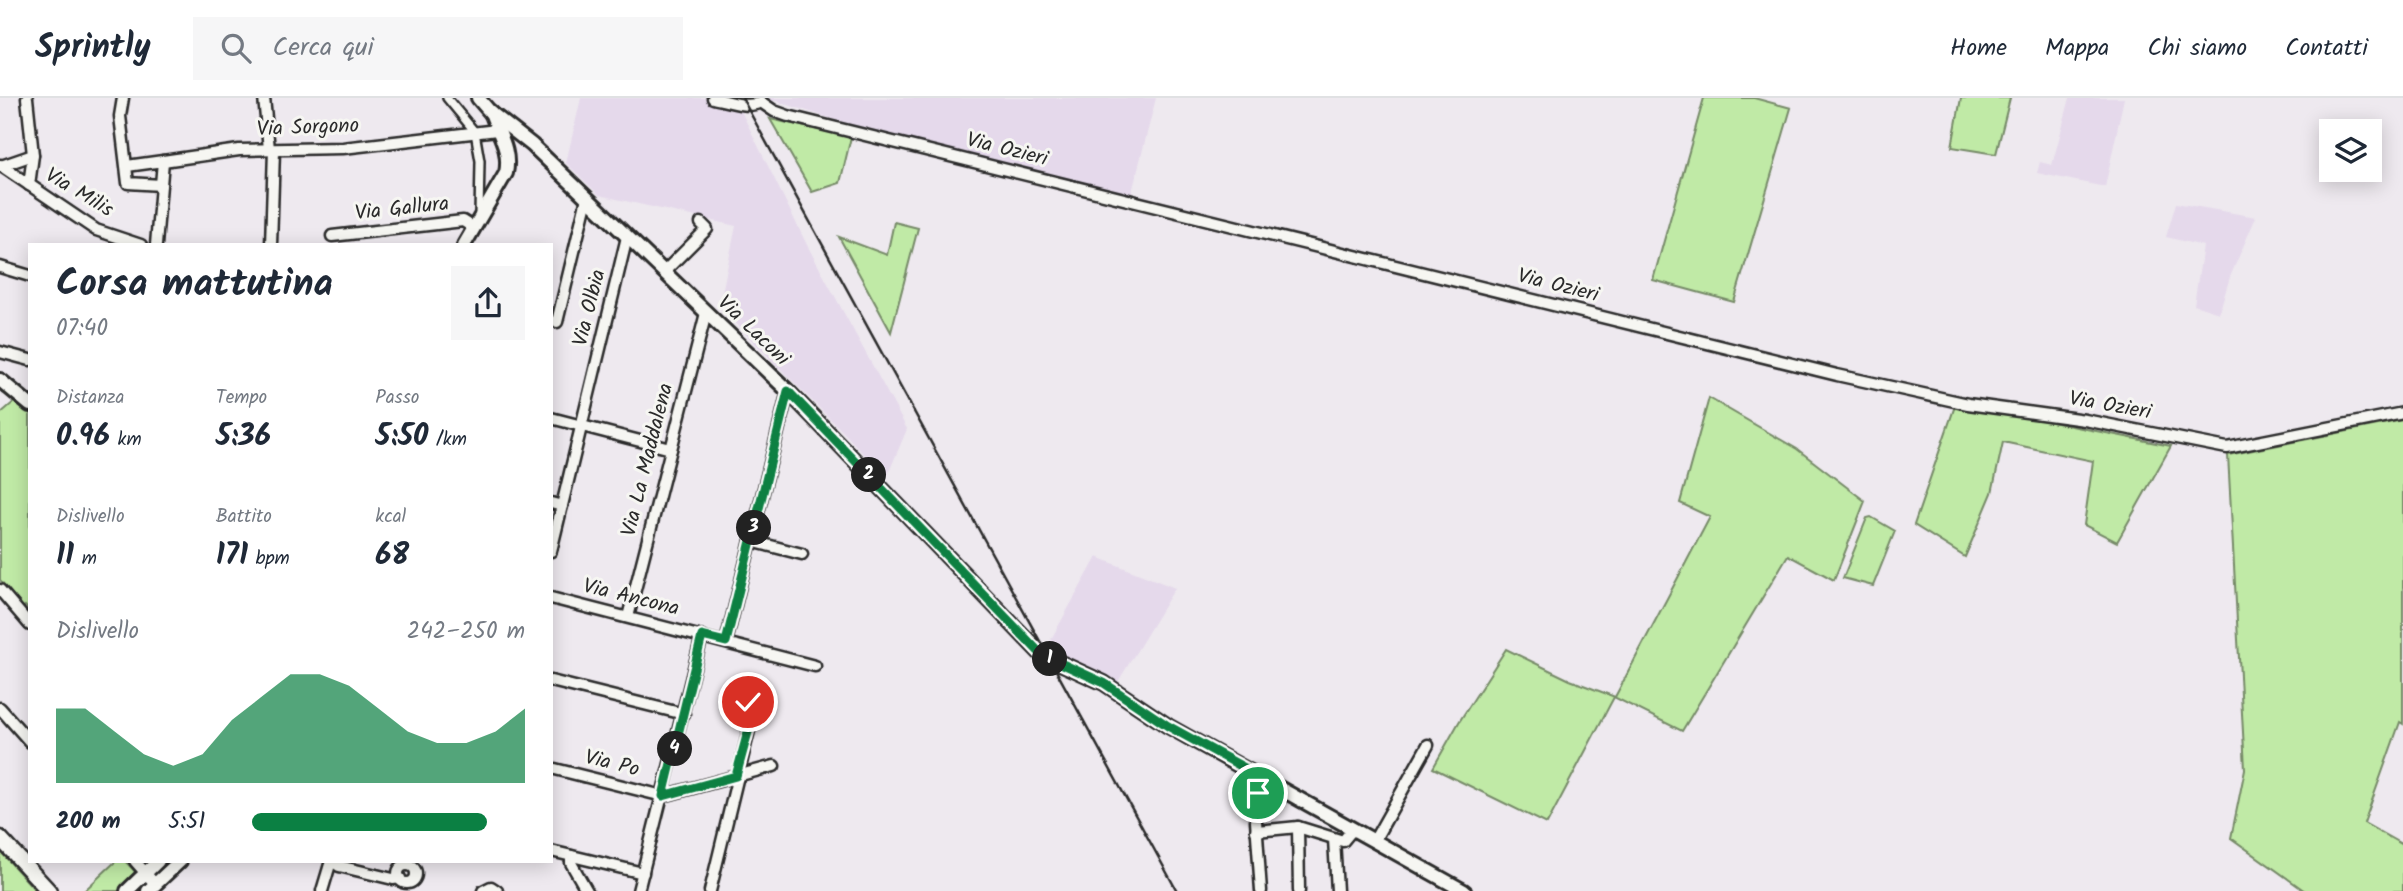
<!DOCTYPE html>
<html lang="it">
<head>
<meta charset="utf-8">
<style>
  body { margin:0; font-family:Kalam,sans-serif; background:#f6f6f7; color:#1f2937; height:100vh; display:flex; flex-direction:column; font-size:26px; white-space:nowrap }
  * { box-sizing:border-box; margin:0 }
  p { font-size:23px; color:#747a83 }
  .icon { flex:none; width:38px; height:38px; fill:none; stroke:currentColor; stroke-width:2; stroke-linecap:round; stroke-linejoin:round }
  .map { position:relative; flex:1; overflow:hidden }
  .drawer { position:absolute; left:28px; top:145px; width:525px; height:620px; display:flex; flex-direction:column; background:#fff; border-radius:0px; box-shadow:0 4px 18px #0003 }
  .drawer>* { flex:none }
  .controls { position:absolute; left:2319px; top:21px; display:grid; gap:14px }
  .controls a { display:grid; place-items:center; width:63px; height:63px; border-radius:0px; background:#fff; box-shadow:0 4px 18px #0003; font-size:35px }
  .pin { position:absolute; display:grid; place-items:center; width:60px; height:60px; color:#fff; margin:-30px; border:4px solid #fff; border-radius:50%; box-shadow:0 2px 7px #0007 }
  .km { position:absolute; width:35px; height:35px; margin:-18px; border-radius:50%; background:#222; color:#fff; font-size:19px; line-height:35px; text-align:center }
  .round { display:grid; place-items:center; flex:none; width:74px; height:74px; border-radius:0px; background:#f6f6f7 }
  .headline { display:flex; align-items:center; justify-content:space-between; height:119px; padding:0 28px }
  h1 { font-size:38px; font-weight:700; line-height:52px }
  .stats { display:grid; grid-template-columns:repeat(3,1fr); gap:10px; height:119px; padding:7px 28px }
  .stats div { display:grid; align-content:center }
  .stats b { font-size:30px; font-weight:700 }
  .stats small { font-size:19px; font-weight:400 }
  .stats p { font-size:19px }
  .chart { height:196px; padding:14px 28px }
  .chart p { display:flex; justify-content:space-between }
  .chart svg { width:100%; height:126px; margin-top:7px; fill:#0b8043; opacity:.7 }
  ul { padding:0 28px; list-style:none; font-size:23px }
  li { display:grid; grid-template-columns:112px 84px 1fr; align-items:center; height:52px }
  li i { height:18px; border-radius:9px; background:#0b8043 }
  header { display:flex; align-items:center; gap:42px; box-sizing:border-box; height:98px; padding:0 35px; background:#fff; border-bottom:2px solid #e0e1e3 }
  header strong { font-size:33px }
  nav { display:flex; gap:38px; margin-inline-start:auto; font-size:24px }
  .search { width:490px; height:63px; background:#f6f6f7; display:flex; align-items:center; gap:18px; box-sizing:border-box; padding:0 24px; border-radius:0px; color:#747a83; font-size:26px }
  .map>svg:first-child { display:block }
  .built { fill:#e5d9eb }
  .green { fill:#c0eaa6; stroke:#768a68; stroke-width:2 }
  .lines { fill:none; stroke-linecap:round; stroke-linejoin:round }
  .pedestrian-casing { stroke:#2b2b2b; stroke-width:12 }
  .minor-casing { stroke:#2b2b2b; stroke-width:15 }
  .tertiary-casing { stroke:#2b2b2b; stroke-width:18 }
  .secondary-casing { stroke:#2b2b2b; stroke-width:19 }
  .pedestrian { stroke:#f6f6f2; stroke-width:7 }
  .minor { stroke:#f6f6f2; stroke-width:10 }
  .tertiary { stroke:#f6f6f2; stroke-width:12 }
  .secondary { stroke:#f6f6f2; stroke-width:14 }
  .rail { stroke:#2b2b2b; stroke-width:2.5 }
  .route-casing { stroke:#fff; stroke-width:14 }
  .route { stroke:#0b8043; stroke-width:9 }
  .labels { text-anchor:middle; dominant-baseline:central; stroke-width:6; stroke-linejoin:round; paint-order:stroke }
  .street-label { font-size:21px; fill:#2b2b2b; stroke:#f6f6f2 }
</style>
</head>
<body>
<header>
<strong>Sprintly</strong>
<div class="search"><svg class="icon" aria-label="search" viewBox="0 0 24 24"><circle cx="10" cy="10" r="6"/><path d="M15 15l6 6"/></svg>Cerca qui</div>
<nav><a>Home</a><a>Mappa</a><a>Chi siamo</a><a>Contatti</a></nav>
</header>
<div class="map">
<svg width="2403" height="793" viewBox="0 0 2403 793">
  <rect width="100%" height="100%" fill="#eee9ef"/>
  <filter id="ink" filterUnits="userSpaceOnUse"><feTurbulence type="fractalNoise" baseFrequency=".0143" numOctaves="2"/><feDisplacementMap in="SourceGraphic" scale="14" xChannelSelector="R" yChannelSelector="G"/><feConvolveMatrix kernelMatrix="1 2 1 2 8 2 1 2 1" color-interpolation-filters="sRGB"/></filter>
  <g filter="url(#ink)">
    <g class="built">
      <polygon points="581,0 1156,0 1131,98 975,67 776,3 735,1 807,147 907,331 886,381 847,338 719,209 736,128 599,97 566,65"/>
      <polygon points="2070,0 2124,0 2105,89 2037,75 2040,64 2052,67"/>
      <polygon points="2176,105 2256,119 2230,179 2219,215 2194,207 2203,148 2166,139"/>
      <polygon points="1097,459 1175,490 1116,587 1058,558 1050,543"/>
    </g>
    <g class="green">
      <polygon points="1704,0 1754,0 1791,10 1734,204 1653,182"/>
      <polygon points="1961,0 2010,0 1996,56 1952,49"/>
      <polygon points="770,21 851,39 840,85 812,94"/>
      <polygon points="894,124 918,130 891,234 839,139 887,157"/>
      <polygon points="1709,300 1797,351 1865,403 1834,482 1788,457 1682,633 1614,599 1547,726 1433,670 1459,624 1506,551 1570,582 1615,599 1710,419 1680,405"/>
      <polygon points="15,303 30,315 30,513 25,508 23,510 0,482 0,316"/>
      <polygon points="1956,305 2171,348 2117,444 2084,427 2093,363 2003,344 1992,395 1965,459 1914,427"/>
      <polygon points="2403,322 2403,626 2400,624 2364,725 2403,747 2403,793 2305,793 2231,740 2245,671 2228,357"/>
      <polygon points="1871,419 1895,433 1873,488 1843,480 1867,420"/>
      <polygon points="0,753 36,793 0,793"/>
      <polygon points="116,763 125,763 140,779 125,793 84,793"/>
    </g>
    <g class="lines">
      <defs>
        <polyline id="pedestrian" points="447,0 475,34 480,63 479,118"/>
        <g id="minor">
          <polyline points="27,0 33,57 29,87"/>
          <polyline points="123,0 120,18 128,85 161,87 163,63 127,68"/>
          <polyline points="264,0 269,51"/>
          <path d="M713,0C728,3 748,11 761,4"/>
          <polyline points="761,4 774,13 788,18 1837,277 1968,306 2085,322 2227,350 2403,315"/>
          <polyline points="163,63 239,52 343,50 497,32"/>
          <polyline points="0,67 96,132 141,147"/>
          <polyline points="1,68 33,57"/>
          <polyline points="332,138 463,123 474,130"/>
          <polyline points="156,147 161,87"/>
          <polyline points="271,147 274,52"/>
          <polyline points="0,169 30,178"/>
          <polyline points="664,174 707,131 701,125"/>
          <polyline points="557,224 587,100"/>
          <polyline points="0,254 30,262"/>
          <polyline points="551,320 671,351"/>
          <polyline points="551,405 562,408"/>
          <polyline points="751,443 802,456"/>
          <polyline points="551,453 627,139"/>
          <polyline points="0,492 30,527"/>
          <polyline points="551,500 815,568"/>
          <polyline points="628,519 706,215"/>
          <polyline points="726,544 788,293"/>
          <polyline points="551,583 684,616"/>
          <circle cx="750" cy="596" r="9"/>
          <polyline points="0,610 30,644"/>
          <polyline points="551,670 663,698 774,668"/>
          <polyline points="1261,679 1256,723 1261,793"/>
          <polyline points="1298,729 1299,793"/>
          <polyline points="1256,733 1298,729 1343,743 1353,731"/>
          <polyline points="1334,741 1337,793"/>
          <polyline points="1374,743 1428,647"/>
          <polyline points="551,753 643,775"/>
          <polyline points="571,758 571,765 587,793"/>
          <polyline points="135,763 155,786"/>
          <polyline points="332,763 339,768 393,781 400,780"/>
          <circle cx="407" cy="776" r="9"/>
          <polyline points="322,793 331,763"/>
          <polyline points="483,793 491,789 497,793"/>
          <polyline points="638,793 702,538"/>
          <polyline points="710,793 754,612 752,604"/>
        </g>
        <g id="tertiary">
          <polyline points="478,0 490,14 532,47 788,293 1041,556 1104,585 1168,628 1464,793"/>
          <path d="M464,147L506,75C511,52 498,35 491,14"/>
          <polyline points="0,282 30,307"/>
          <polyline points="127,793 158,763"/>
          <polyline points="148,793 180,763"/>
        </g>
        <polyline id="secondary" points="0,740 49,793"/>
      </defs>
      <use href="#pedestrian" class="pedestrian-casing"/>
      <use href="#minor" class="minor-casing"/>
      <use href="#tertiary" class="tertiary-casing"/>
      <use href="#secondary" class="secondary-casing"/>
      <use href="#pedestrian" class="pedestrian"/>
      <use href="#minor" class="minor"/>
      <use href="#tertiary" class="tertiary"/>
      <use href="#secondary" class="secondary"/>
      <polyline class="rail" points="742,0 1177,793"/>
    </g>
  </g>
  <g class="lines" filter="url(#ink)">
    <defs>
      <polyline id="route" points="748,604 752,604 754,612 736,678 663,698 702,538 726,544 788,293 1041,556 1104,585 1168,628 1261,679 1258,695"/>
    </defs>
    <use href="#route" class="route-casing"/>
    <use href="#route" class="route"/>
  </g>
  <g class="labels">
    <g class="street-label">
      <text transform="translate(308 30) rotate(-2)">Via Sorgono</text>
      <text transform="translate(1007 52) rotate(14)">Via Ozieri</text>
      <text transform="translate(79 95) rotate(31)">Via Milis</text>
      <text transform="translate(402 111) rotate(-6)">Via Gallura</text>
      <text transform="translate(1558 188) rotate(14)">Via Ozieri</text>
      <text transform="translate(590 210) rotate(-76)">Via Olbia</text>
      <text transform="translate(753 233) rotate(44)">Via Laconi</text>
      <text transform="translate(2110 308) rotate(10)">Via Ozieri</text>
      <text transform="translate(648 362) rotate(-76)">Via La Maddalena</text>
      <text transform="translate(631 500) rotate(14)">Via Ancona</text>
      <text transform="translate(612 666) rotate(14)">Via Po</text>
    </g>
  </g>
</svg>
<div class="controls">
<a><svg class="icon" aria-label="layers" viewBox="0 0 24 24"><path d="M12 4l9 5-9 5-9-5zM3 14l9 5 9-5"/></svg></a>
</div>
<div class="pin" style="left:1258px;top:695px;background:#1e9e55"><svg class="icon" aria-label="arrive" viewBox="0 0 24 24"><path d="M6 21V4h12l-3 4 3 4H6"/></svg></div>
<div class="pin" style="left:748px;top:604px;background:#d93025"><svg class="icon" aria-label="check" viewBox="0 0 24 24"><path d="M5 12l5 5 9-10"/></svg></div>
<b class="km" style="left:1050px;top:561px">1</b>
<b class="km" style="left:869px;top:377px">2</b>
<b class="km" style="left:754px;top:430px">3</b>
<b class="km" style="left:675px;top:651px">4</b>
<section class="drawer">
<div class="headline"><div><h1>Corsa mattutina</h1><p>07:40</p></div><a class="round"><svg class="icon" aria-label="share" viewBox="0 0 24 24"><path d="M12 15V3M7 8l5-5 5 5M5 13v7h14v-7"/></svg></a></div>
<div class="stats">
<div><p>Distanza</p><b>0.96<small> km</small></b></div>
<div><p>Tempo</p><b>5:36</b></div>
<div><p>Passo</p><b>5:50<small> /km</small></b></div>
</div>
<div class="stats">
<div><p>Dislivello</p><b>11<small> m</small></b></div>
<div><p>Battito</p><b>171<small> bpm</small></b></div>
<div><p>kcal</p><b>68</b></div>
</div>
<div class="chart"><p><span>Dislivello</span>242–250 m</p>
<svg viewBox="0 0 160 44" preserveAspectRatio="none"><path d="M0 44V18L10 18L20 26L30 34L40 38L50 34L60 22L70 14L80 6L90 6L100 10L110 18L120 26L130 30L140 30L150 26L160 18V44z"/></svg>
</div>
<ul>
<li><b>200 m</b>5:51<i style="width:86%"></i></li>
</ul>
</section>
</div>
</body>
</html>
